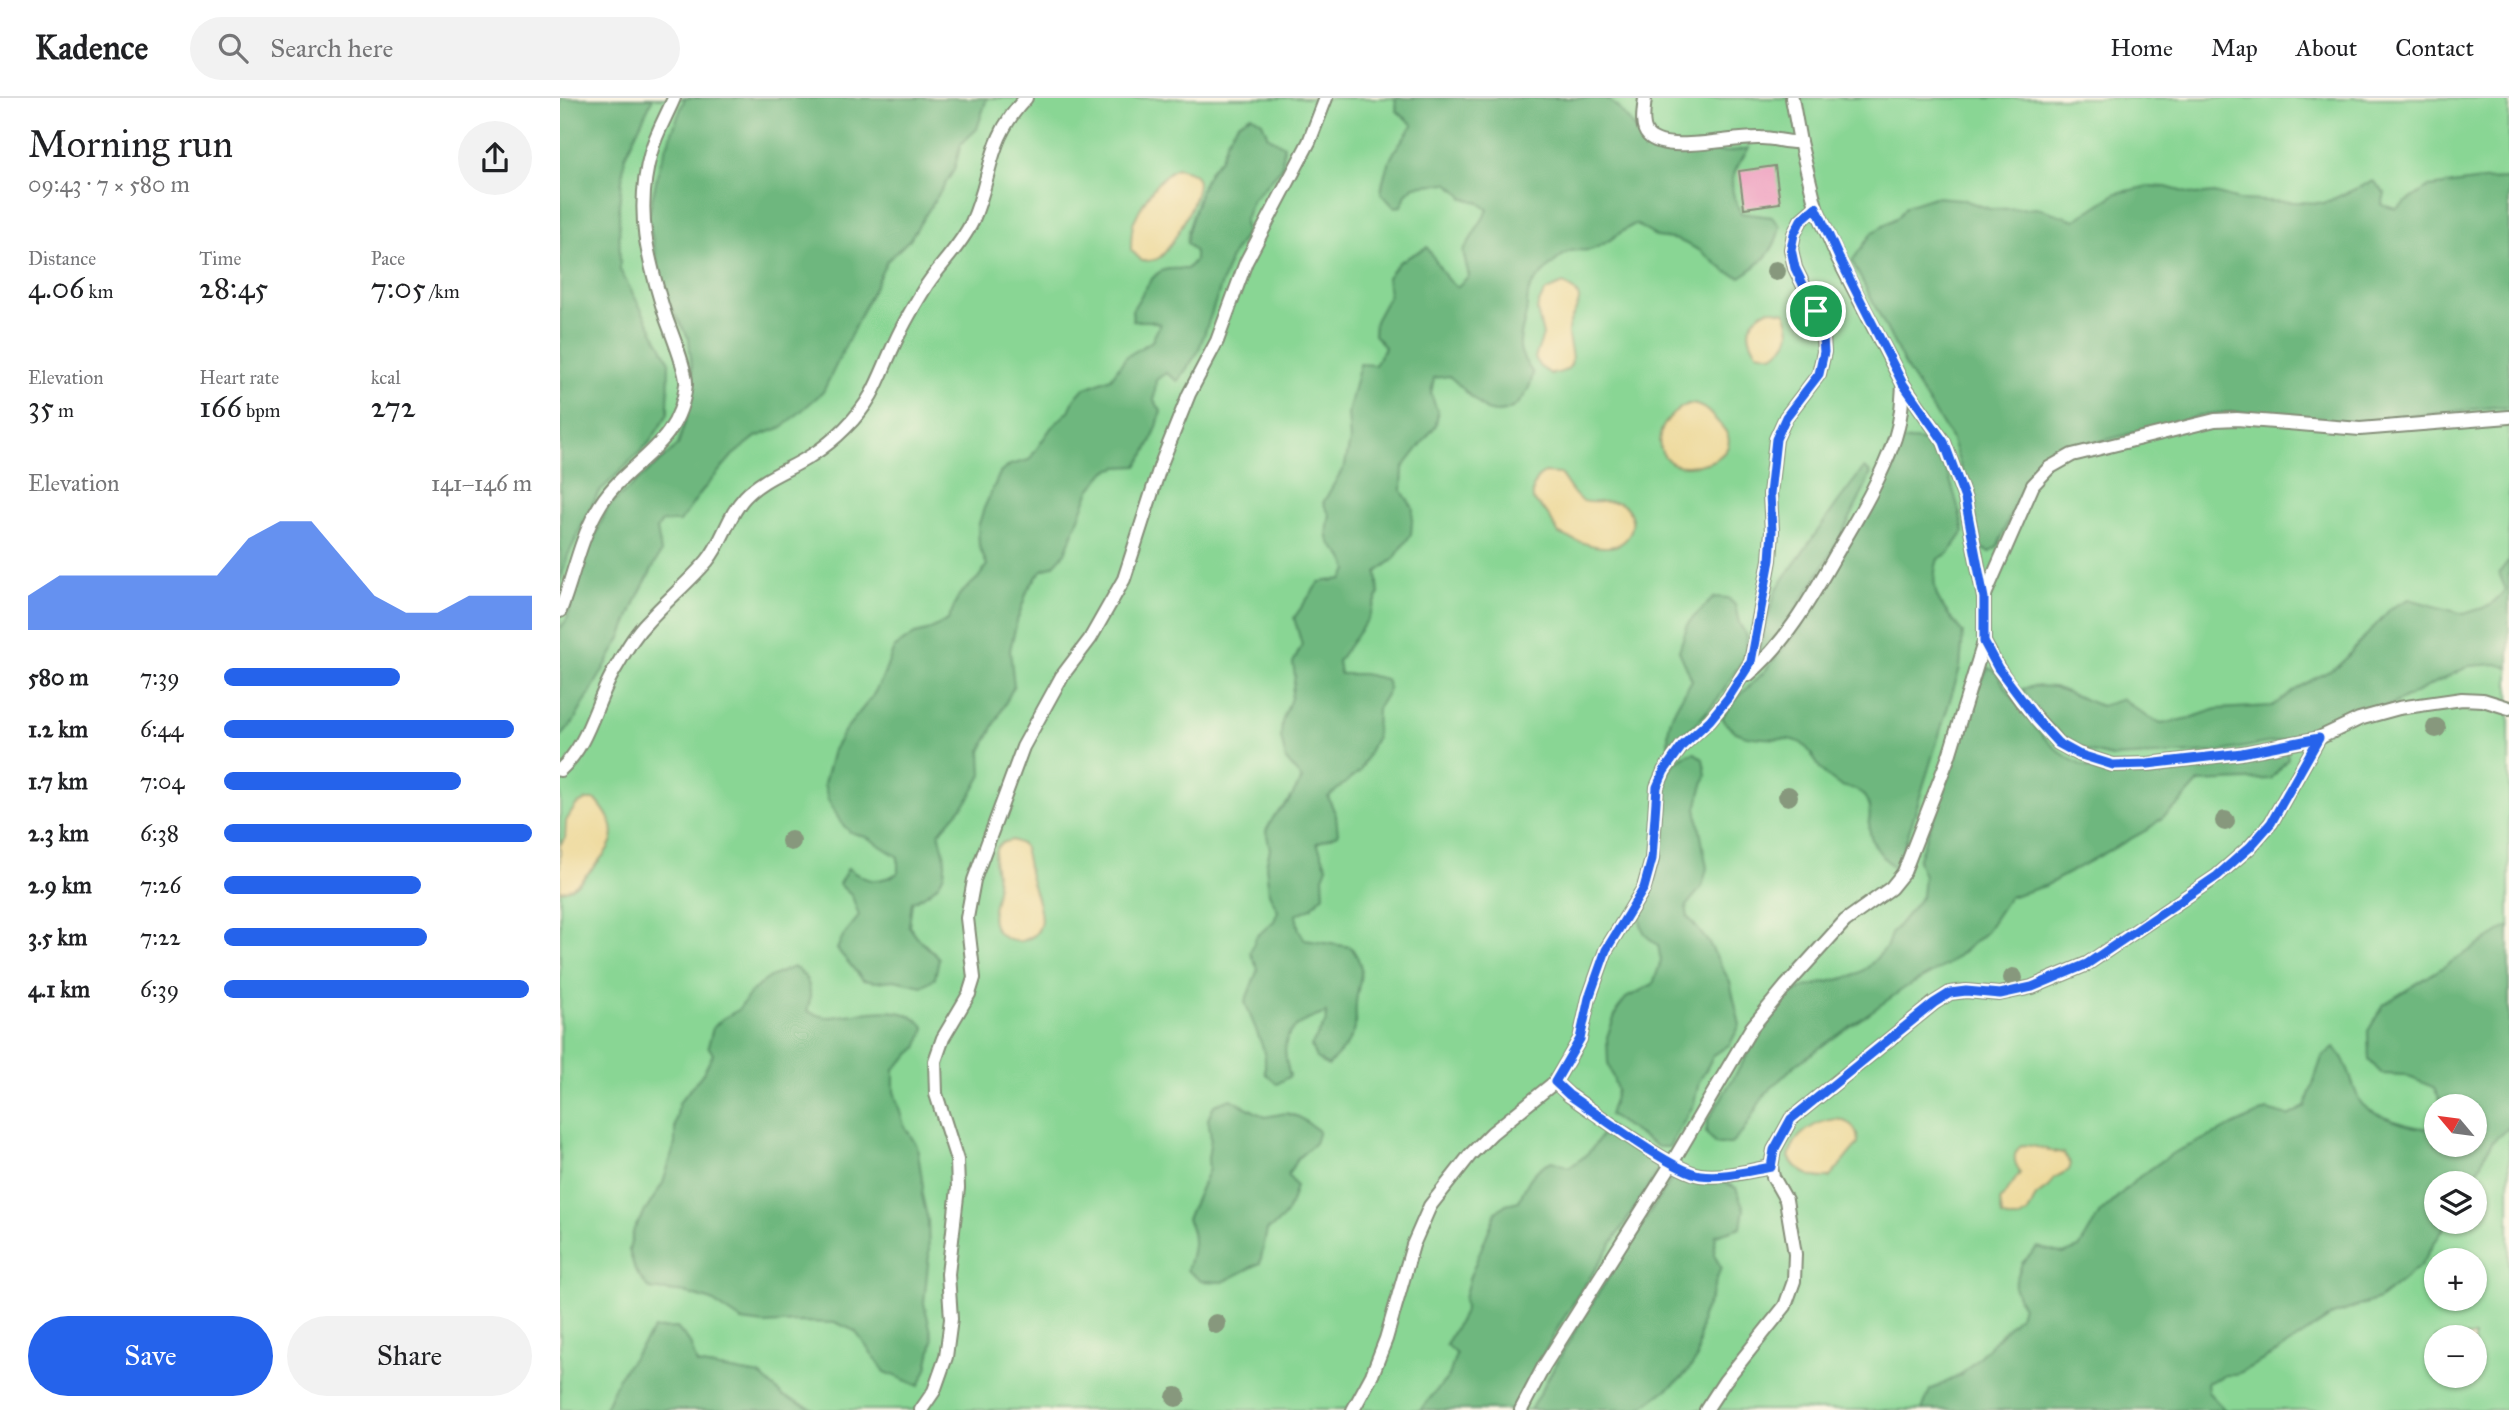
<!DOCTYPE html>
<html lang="en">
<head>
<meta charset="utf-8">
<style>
  body { margin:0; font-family:"IM FELL Great Primer",serif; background:#f2f2f2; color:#202124; height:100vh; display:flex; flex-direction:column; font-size:26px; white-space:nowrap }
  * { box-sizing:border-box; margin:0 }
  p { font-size:23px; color:#757577 }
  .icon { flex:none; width:38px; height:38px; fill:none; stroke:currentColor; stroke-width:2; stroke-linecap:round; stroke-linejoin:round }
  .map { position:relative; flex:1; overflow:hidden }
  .drawer { display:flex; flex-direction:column; background:#fff; width:560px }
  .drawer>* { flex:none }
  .needle { width:46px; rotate:299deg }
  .buttons { position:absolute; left:1864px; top:996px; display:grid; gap:14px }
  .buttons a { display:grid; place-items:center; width:63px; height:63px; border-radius:50%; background:#fff; box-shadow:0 2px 5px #0004; font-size:35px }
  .pin { position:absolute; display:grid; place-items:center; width:60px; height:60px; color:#fff; margin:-30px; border:4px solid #fff; border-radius:50%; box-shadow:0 2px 7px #0007 }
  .round { display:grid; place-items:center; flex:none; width:74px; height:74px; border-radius:37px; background:#f2f2f2 }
  .overview { display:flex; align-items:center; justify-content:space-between; height:119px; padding:0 28px }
  h1 { font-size:38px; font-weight:600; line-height:52px }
  .figures { display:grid; grid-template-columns:repeat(3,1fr); gap:10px; height:119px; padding:7px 28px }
  .figures div { display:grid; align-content:center }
  .figures b { font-size:30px; font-weight:600 }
  .figures small { font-size:19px; font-weight:400 }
  .figures p { font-size:19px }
  .chart { height:196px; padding:14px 28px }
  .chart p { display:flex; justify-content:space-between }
  .chart svg { width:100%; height:126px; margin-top:7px; fill:#2563eb; opacity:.7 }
  .primary-button { display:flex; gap:14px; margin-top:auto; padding:14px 28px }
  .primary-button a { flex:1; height:80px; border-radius:42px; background:#2563eb; color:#fff; font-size:28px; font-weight:600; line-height:80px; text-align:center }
  .primary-button a+a { background:#f2f2f2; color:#202124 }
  ul { padding:0 28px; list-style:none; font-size:23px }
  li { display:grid; grid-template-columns:112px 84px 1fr; align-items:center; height:52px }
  li i { height:18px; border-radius:9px; background:#2563eb }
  header { display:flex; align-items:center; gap:42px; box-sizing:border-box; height:98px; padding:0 35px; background:#fff; border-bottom:2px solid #e0e0e0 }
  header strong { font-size:33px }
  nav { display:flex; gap:38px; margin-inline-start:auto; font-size:24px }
  .search { width:490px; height:63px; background:#f2f2f2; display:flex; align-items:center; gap:18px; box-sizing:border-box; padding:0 24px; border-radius:38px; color:#757577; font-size:26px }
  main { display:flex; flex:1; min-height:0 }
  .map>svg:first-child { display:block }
  .green { fill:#89d694; stroke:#548a64; stroke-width:2; fill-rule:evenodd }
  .forest { fill:#6eb77e; stroke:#467a59; stroke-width:2 }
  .sand { fill:#eeda9e; stroke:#868c69; stroke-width:2 }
  .building { fill:#efa4c2 }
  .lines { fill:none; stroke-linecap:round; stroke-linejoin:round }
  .lane-casing { stroke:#868f7a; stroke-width:16 }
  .lane { stroke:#fff; stroke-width:12 }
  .tree { fill:#87987d }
  .route-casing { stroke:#fff; stroke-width:14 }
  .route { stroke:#2563eb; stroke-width:9 }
</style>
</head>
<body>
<header>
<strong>Kadence</strong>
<div class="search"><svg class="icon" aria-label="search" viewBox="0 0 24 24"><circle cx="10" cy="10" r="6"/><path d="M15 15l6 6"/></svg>Search here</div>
<nav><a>Home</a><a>Map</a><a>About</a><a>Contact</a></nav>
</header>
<main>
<section class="drawer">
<div class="overview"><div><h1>Morning run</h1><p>09:43 · 7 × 580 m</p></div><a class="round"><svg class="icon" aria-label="share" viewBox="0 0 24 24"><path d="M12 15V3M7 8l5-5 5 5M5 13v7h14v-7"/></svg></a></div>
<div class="figures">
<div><p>Distance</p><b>4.06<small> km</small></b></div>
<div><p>Time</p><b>28:45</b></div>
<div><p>Pace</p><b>7:05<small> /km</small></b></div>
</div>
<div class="figures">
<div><p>Elevation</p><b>35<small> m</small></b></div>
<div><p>Heart rate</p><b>166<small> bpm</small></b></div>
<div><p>kcal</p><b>272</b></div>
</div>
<div class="chart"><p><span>Elevation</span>141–146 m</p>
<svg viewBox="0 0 160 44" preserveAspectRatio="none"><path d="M0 44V32L10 25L20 25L30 25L40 25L50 25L60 25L70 12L80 6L90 6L100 19L110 32L120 38L130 38L140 32L150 32L160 32V44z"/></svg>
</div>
<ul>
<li><b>580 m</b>7:39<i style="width:57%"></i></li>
<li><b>1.2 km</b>6:44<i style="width:94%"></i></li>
<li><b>1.7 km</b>7:04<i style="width:77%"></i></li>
<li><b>2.3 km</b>6:38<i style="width:100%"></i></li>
<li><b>2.9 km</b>7:26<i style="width:64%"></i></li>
<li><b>3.5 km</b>7:22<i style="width:66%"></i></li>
<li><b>4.1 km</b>6:39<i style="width:99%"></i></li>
</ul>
<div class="primary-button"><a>Save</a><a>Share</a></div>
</section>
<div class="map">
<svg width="1949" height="1312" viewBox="0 0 1949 1312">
  <rect width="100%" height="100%" fill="#fcf5e5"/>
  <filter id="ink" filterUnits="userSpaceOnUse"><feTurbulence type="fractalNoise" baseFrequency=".0143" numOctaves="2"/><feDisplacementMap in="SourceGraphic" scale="14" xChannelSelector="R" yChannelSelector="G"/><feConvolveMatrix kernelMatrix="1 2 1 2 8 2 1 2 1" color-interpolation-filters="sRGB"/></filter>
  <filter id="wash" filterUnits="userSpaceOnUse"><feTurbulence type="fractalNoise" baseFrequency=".00686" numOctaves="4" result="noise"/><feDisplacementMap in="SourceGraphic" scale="28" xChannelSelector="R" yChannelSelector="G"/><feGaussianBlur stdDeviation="1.57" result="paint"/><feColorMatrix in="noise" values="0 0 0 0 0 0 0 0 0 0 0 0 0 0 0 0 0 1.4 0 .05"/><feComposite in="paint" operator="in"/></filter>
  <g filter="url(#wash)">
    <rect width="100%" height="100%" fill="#ede1c0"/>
    <path class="green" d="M0,0H1949V1312H0ZM1876,1008H1914V1046H1876ZM1876,1085H1914V1124H1876ZM1876,1162H1914V1200H1876ZM1876,1239H1914V1278H1876Z"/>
    <g class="forest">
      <polygon points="0,0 93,0 65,58 59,107 60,172 109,262 108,316 89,345 38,395 8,457 0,484"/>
      <polygon points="125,0 427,0 417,31 401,46 394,72 350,141 327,163 263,294 223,329 196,339 173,357 142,393 120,424 102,424 97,431 101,454 78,498 61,540 13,625 0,640 0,531 7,521 24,462 48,409 118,347 134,293 129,241 105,199 88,120 100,66"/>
      <path d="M835,0H1046L1056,8L1075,30L1080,40L1096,53L1169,54L1189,50C1172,76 1165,86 1181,115L1212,119L1220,128C1216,153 1201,166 1180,179L1167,174L1139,152L1118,142L1097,139L1075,126C1060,133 1048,146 1033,151C1026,154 1018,151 1011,153C1002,155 972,184 969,193C966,201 968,211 965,220C958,246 956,253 973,275C970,296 953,321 927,312C920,309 898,285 889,278L874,280L871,296L878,315L876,327L843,370L842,393L853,410L851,436L834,461L817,474L819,496L808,521L778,563L780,576H803L826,581L829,592L817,611L816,640L800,673L768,699L776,717L778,736L757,745L767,769L763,779L764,797L751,810L736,817L739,832L745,842L791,849C809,874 798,880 796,905C795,914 797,926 794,933C790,946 777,957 768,968L756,960L751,948L766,924V915C728,928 718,937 730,978L717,986L705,975V955L685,904L698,871L690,855L696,839L714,823L718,813L709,795L706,767L710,751L706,733L714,718L729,703L742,681L726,662L721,639L722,624L731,600L735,578L733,565L742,547L734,520L759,484L782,481L788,472C779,441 761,457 770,417L763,405L785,367L790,343L788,315L800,266L815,267L825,249L814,237L815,223L829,197L827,179L839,164L867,149L887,181L897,189L909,178L903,154L928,112L918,104L903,100L898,93L887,85L854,88L846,96L842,108L834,109L821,95C825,64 835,51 853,27L837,13Z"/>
      <path d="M691,17L702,24L708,38L724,48L722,70L692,102L684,124L686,135L671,159L638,254L618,283L606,275L596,282L594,302L601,313C597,334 590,350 577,368L558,369L546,373L530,392L505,455L494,467L481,473L468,491L457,523L450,552L454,588L421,653L422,677L409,701L379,735C390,771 389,787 352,804L349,828L356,838L379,860L375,880L362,888L334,882L316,884L303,882L277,851L283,838L299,818L292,798L279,786L288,770C305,784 318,786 338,775V759L308,740L290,734L281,725L268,702L264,686L273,652L285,632L312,599L323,579L334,550L355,536L367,533L388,522L399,497L418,480L427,467L419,448L418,429L424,410L440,375L450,367L469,362L491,330L509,313L515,300L523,291L551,280L566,259L592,243L600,226L590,223H573L572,212C581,200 590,176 604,172C610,170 620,171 627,171L635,162V154L627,145L628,133L643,86L651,71L661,60L667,42L678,25Z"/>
      <polygon points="1949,81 1949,310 1934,309 1787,325 1676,314 1649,316 1506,352 1484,364 1463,387 1438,448 1430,454 1420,450 1410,396 1391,340 1348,273 1292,163 1312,135 1339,118 1346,108 1374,99 1401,101 1430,111 1478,110 1515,122 1557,95 1589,88 1606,89 1635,97 1654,95 1679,102 1764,105 1813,83 1825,95 1822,107 1836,111 1869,89 1922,82"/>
      <path d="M1342,342C1353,342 1364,341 1374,349C1387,362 1400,415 1404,434L1389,455L1378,461C1367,496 1382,508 1403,535L1400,570L1342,756L1334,770C1324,760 1313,749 1310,735C1307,721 1314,712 1304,698C1297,688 1285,692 1276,685C1272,682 1267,679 1264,675C1255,666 1252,652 1241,645C1222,634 1177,651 1162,619L1176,601L1203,575L1240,530L1311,406Z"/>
      <path d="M1304,370L1311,375C1283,441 1244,504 1200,560L1198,553L1216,492L1278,404Z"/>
      <polygon points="1949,462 1949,570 1938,566 1909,568 1833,606 1779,620 1761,635 1658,654 1552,659 1527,653 1506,641 1482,620 1462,591 1474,588 1494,589 1541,608 1563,601 1584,617 1601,626 1630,620 1657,611 1712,608 1744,586 1779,568 1831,510 1849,501 1904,516 1929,508 1946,492 1939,475"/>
      <path d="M1154,499L1168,500L1175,507L1179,525L1187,538L1186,557L1160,598L1138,624L1109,649C1104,621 1119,605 1132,582L1119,553L1128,525Z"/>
      <path d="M1428,570L1434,572C1461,610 1490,663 1540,673C1547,675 1555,673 1562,674L1727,653L1728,661L1711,681L1639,684L1618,707L1587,732L1485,788L1449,799L1425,835L1387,867L1346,889L1234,968L1204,997L1183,1034L1171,1046H1155L1146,1035L1148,1022L1203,931L1229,897L1245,889L1294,878L1308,869L1326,850L1331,836L1362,798L1364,778L1358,763L1420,584Z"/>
      <path d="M1135,655L1143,661L1146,677L1136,710L1147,770L1142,789L1126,808L1128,819L1149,845L1170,884L1180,927L1170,946L1154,957L1139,984L1134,1006L1109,1049H1098L1049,1017L1057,992L1048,965L1047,939L1057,912L1066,900L1093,886L1101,863L1098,847C1090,842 1084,837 1081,827C1076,807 1094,794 1097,776C1102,743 1088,661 1135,655Z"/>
      <path d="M1949,828V1029L1932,1044L1917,1073L1892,1085H1876L1874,1109L1876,1124H1882L1885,1128L1860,1168L1819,1201L1773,1217L1716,1255L1676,1277H1666L1647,1285L1648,1294L1665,1312H1362L1370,1292L1401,1277L1459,1218L1462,1208L1454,1189L1462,1165L1478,1149L1503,1156L1519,1150L1540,1115L1579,1079L1613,1055L1707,1012L1728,1018L1745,1009L1762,959L1774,949C1789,963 1790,985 1800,1003C1808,1018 1859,1032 1876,1031V1046H1914V1008H1884L1873,989L1844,977L1822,976L1809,962L1808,933L1824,906Z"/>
      <path d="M233,869C251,878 253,896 247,913C253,915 261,919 268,919C298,918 344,901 365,930L357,950L334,971V993L344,1027L357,1048L363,1088L362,1097L368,1123L369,1157L364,1205L373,1242L367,1271L359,1288L325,1274L295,1233L277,1225L240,1224L204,1226L182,1223L152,1203L126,1195L89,1191L75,1172L69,1152L74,1131L103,1085L115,1046V1028L119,1005L144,974L153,956L148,948L153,930L162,921L178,912L192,893L210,879Z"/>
      <path d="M671,1001L705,1019L726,1015L739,1019L759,1033L755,1045L737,1061L728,1077L736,1088C729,1111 729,1120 707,1132L700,1165L663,1184L641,1183L627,1172C633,1153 637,1140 627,1121L649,1071L648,1061L651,1040L648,1021L654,1007Z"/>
      <path d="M1046,1027L1103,1066L1000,1226L953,1312H860L889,1278L896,1256L886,1247L905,1212L904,1201L909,1181L936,1114L946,1106L959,1103C967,1084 973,1071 992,1063L1009,1069C1028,1058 1037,1047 1046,1027Z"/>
      <polygon points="1114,1077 1138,1084 1165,1084 1176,1090 1184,1111 1181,1129 1156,1137 1154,1157 1161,1169 1150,1201 1142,1218 1137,1261 1123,1279 1079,1312 970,1312 1020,1224"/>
      <polygon points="117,1230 130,1245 137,1266 200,1277 223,1298 256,1312 44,1312 60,1277 94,1231"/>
    </g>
    <g class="sand">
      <path d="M617,70C624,72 633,73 637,80C643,94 611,152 599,160C594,163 588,163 582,163L571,152C571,143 571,132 574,123C582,106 599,76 617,70Z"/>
      <path d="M1003,186C1036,200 1008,214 1008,233C1007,252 1025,273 991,276L979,268L975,260L983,237L977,213L978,206L986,193Z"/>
      <path d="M1209,211L1225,214C1234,234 1231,245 1213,257L1197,254C1183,234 1188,221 1209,211Z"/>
      <path d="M1128,306C1139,305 1148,312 1155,321C1160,326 1166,332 1168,338C1176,363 1124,376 1109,363C1087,343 1107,315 1128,306Z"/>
      <path d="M985,375L1000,376C1007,384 1012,397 1021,402C1035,410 1066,392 1072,421C1073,426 1072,432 1069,437C1055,461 1018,443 999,436L987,415L973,402C972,390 973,380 985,375Z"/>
      <path d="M26,702H36C62,733 56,744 31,772C22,782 13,792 0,793V747L5,740L6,723L16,707Z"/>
      <path d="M452,742L463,747C467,757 467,768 470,778C475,798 496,836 461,843C453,844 442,840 437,833C427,820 436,805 437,791C439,777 429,761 438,748C441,744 447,743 452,742Z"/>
      <path d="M1278,1021C1292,1025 1298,1031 1298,1046C1287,1057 1280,1069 1269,1080C1253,1081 1236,1074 1229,1059C1233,1036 1257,1022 1278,1021Z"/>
      <path d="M1462,1047C1476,1047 1489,1053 1503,1055L1511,1066L1509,1072L1494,1080L1488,1089L1476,1098L1468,1115L1458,1121H1450L1442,1118L1440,1103L1460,1075C1454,1064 1451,1056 1462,1047Z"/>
    </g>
    <g id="blocks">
      <polygon class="building" points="1215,68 1220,105 1184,110 1179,73"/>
    </g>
  </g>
  <g filter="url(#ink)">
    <use href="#blocks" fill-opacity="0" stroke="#868f7a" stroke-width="2"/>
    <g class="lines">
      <defs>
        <g id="lane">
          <path d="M1085,0C1084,11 1080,29 1088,37C1107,57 1174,38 1201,40C1215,40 1226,45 1240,44"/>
          <polyline points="1424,499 1473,387 1489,370 1512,357 1655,322 1677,321 1800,331 1949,319"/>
          <path d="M0,513C13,480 19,445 36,414C63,363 119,354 126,286C127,273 111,234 106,220C88,162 74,114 91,54C96,35 107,17 114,0"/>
          <polyline points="1424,544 1438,570 1461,603 1498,645 1518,656 1553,667 1589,666 1682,655 1759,640 1799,621 1839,610 1902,601 1923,602 1949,610"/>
          <path d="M1188,577C1229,542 1253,496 1279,451C1300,416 1322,378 1335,340C1341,322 1342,305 1343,286"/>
          <path d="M0,672C30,645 35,604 55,571C65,554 74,537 88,523C107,502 129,484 147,463C163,444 168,417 185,399C204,379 230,372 252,357C274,343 298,320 311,297C320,281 325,266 333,249C341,230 352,211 363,193C377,169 399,151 412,124C433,77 426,42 466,0"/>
          <path d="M995,984L1009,997C1036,1015 1113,1073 1140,1077C1163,1080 1188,1073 1211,1069"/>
          <polyline points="361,1312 374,1293 386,1259 391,1221 388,1176 398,1090 397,1062 376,996 375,963 383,940 409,896 414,880 407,820 414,782 463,649 502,578 530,541 564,481 601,366 629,296 657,243 686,164 749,44 766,0"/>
          <polyline points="793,1312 812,1277 826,1241 853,1147 870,1108 910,1057 932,1035 995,984 1020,941 1029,900 1046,852 1084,790 1092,761 1097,689 1104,673 1122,648 1150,622 1168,600 1191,564 1210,462 1212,433 1210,396 1216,341 1226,319 1259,276 1264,254 1263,240 1256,213 1235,170 1231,151 1234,136 1241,122 1256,109"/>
          <polyline points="961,1312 984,1268 1112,1065 1192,929 1225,889 1285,823 1331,790 1344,774 1389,658 1424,544 1424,500 1405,401 1384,344 1343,286 1278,160 1256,109 1240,44 1232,0"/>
          <polyline points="1146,1312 1165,1283 1225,1208 1234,1183 1235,1156 1226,1102 1213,1079 1211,1069 1214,1052 1231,1021 1374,905 1390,895 1406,893 1439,896 1472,889 1527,866 1657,778 1690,749 1711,725 1759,640"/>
        </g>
      </defs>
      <use href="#lane" class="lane-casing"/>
      <use href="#lane" class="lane"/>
    </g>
    <g class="tree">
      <circle cx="1216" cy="173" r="10"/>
      <circle cx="1876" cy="630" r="10"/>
      <circle cx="1228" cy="698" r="10"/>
      <circle cx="1665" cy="723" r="10"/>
      <circle cx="231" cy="743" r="10"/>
      <circle cx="1453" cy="880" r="10"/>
      <circle cx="656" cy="1226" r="10"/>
      <circle cx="616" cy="1299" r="10"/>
    </g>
  </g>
  <g class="lines" filter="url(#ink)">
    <defs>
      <path id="route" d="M1256,109L1279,160L1343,286L1384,344L1405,401L1424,500V544L1438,570L1477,622L1498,645L1518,656L1553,667L1588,666L1682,655L1759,640L1711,725L1690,749L1657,778L1527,866L1472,889L1440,896L1406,893L1390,895L1374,905L1231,1021L1214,1052L1211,1069C1188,1073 1163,1080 1140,1077C1113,1073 1036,1015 1009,997L995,984L1020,941L1029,900L1046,852L1084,790L1092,761L1097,689L1104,673L1122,648L1150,622L1168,600L1191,564L1210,462L1212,433L1210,396L1216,341L1226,319L1259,276L1264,254L1263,240L1256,213L1235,170L1231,151L1234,136L1241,122Z"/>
    </defs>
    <use href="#route" class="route-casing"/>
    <use href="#route" class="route"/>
  </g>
</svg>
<div class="buttons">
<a><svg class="needle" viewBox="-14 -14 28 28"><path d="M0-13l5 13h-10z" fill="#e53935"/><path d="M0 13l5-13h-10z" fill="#757577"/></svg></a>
<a><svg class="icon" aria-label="layers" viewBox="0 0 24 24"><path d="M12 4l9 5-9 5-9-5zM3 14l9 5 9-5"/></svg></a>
<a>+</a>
<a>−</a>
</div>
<div class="pin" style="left:1256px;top:213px;background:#1e9e55"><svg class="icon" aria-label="arrive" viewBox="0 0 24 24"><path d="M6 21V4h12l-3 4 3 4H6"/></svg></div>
</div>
</main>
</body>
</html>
